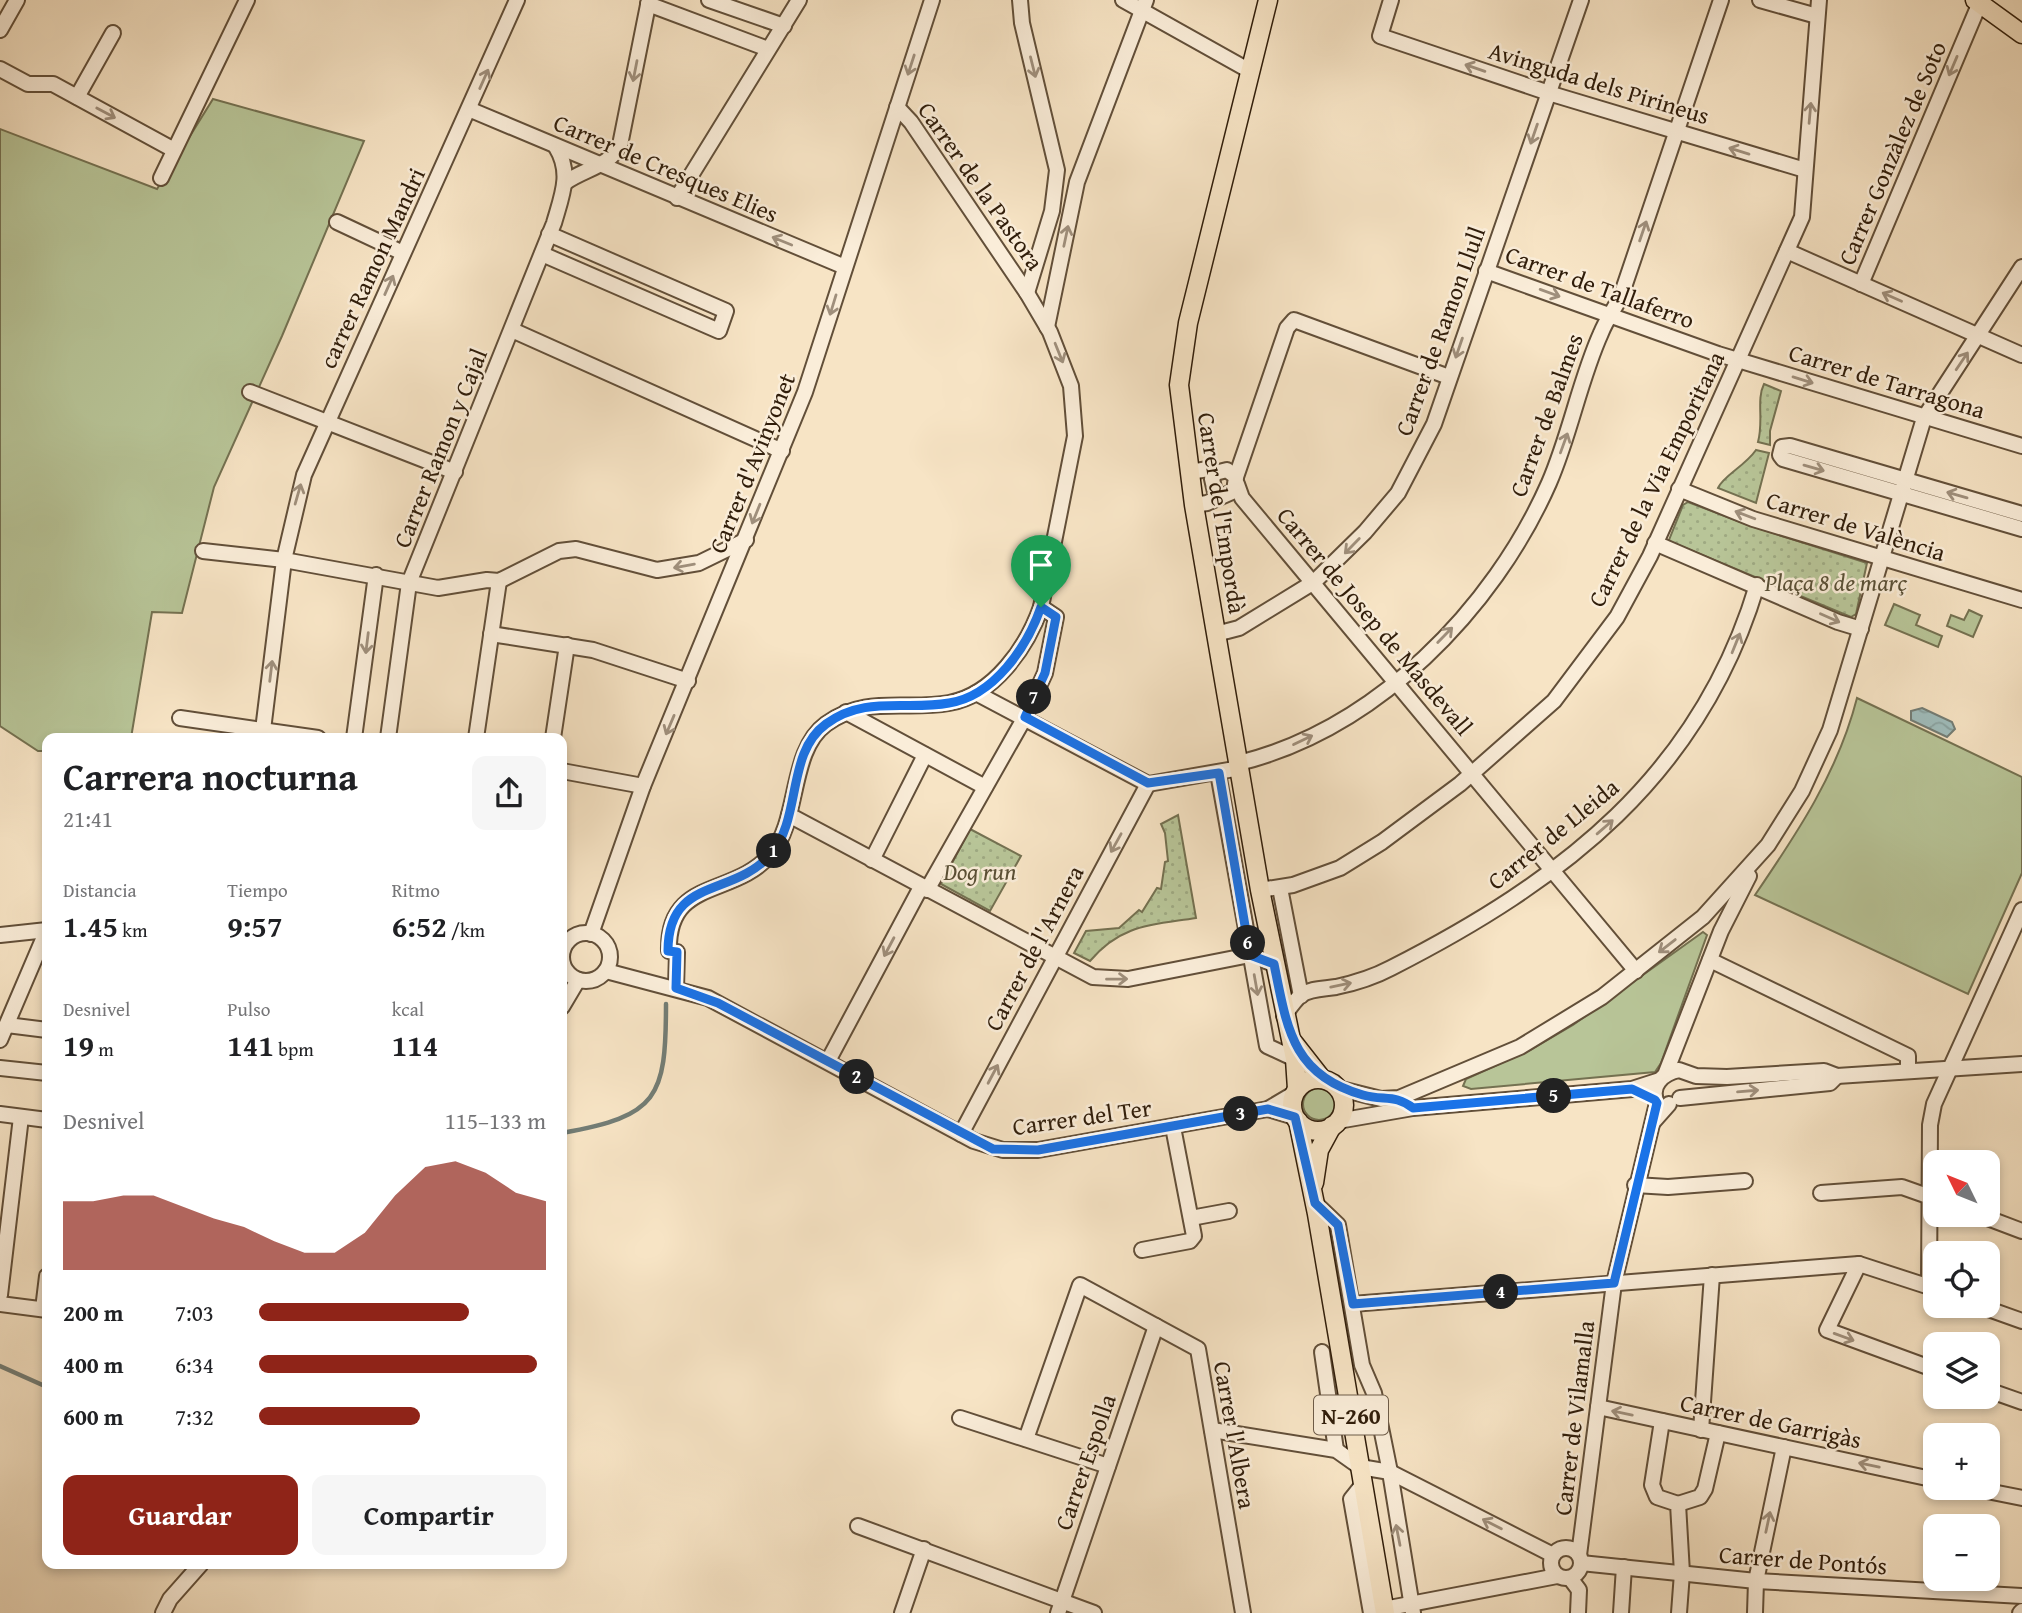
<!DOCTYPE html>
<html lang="es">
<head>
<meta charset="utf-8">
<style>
  body { margin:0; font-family:"Gentium Book Plus",serif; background:#f6f6f6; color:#202124; height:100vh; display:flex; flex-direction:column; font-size:26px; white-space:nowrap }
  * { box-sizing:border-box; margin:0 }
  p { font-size:23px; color:#757577 }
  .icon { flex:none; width:38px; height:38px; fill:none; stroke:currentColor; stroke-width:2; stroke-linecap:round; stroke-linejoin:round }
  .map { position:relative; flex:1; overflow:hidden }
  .sheet { position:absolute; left:42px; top:733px; width:525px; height:836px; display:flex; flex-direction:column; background:#fff; border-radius:14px; box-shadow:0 4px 10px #0003 }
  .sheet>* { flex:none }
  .needle { width:46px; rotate:313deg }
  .fabs { position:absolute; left:1923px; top:1150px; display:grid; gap:14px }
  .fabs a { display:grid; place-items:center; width:77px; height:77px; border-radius:14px; background:#fff; box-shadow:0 4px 10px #0003; font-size:35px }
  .pin { position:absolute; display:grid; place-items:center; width:60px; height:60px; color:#fff; margin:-72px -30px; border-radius:50% 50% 50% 0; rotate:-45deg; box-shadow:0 0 7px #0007 }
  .pin .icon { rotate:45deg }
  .km { position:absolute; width:35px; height:35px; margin:-18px; border-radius:50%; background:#222; color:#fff; font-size:19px; line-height:35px; text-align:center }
  .round { display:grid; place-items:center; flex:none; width:74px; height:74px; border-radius:14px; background:#f6f6f6 }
  .headline { display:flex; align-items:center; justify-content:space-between; height:119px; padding:0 21px }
  h1 { font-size:38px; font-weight:800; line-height:52px }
  .figures { display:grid; grid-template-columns:repeat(3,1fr); gap:10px; height:119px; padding:7px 21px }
  .figures div { display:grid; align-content:center }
  .figures b { font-size:30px; font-weight:800 }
  .figures small { font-size:19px; font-weight:400 }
  .figures p { font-size:19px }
  .chart { height:196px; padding:14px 21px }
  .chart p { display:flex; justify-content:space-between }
  .chart svg { width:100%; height:126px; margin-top:7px; fill:#8f2418; opacity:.7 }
  .action { display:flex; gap:14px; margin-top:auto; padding:14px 21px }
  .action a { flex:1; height:80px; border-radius:14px; background:#8f2418; color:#fff; font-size:28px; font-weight:800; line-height:80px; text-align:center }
  .action a+a { background:#f6f6f6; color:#202124 }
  ul { padding:0 21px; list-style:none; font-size:23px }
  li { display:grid; grid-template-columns:112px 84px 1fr; align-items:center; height:52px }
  li i { height:18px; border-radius:9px; background:#8f2418 }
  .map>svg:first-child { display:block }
  .grass { fill:#b8c598; stroke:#747151; stroke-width:2 }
  .park { fill:url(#park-dots); stroke:#747151; stroke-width:2 }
  .water { fill:url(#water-waves); stroke:#737d75; stroke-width:2 }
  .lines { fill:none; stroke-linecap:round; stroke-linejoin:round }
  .stream { stroke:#737d75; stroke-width:4.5 }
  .minor-casing { stroke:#624f39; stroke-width:18 }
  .major-casing { stroke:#301d0a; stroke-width:21 }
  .minor { stroke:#faedd9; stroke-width:14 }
  .major { stroke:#f7e4c5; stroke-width:18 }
  .oneway { stroke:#9f8f7c }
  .route-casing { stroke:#fff; stroke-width:14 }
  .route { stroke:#1a73e8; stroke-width:9 }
  .labels { text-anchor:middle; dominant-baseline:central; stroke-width:5; stroke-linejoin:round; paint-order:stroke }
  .shield { fill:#faedd9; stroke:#6d5b48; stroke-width:2 }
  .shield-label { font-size:23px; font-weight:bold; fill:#301d0a }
  .street-label { font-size:24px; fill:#301d0a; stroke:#faedd9 }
  .park-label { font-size:24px; font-style:italic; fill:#594f35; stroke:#faedd9 }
</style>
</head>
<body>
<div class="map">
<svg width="2022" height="1613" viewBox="0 0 2022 1613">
  <defs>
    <pattern id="park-dots" width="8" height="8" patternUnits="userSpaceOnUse" patternTransform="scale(1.75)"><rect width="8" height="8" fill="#b8c598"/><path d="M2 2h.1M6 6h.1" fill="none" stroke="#9ea982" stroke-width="1.8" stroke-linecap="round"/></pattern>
    <pattern id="water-waves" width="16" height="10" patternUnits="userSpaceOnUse" patternTransform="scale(1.75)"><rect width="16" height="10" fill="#9fbdbc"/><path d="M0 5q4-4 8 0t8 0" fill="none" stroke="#89a2a0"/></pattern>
  </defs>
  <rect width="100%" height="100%" fill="#f7e4c5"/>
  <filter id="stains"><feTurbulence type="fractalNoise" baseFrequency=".00286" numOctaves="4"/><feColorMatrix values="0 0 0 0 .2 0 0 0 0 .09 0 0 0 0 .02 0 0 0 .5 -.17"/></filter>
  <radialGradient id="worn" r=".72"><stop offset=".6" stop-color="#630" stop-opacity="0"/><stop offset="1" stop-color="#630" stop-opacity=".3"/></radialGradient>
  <g class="grass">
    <polygon points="213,99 364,141 282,336 214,487 182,613 152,612 131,738 47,738 47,751 38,751 0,726 0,129 157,189"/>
    <polygon points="1894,604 1920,615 1916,625 1942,636 1938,647 1885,625"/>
    <polygon points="1969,610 1982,616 1973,637 1947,626 1951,615 1964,620"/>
    <path d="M1857,698L2022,777V873L1968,994L1755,895C1798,832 1838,772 1857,698Z"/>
    <polygon points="1703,932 1707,935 1661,1063 1655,1072 1471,1089 1463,1086 1466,1079 1530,1050 1573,1025"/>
    <circle cx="1319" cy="1104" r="16"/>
  </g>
  <g class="park">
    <path d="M1764,384L1781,391L1770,431V445L1758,442C1764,420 1756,400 1764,384Z"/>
    <path d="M1756,450L1769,453L1756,503L1718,488C1723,476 1745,466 1756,450Z"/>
    <polygon points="1688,502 1751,526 1867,563 1856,614 1851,617 1671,542 1669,540 1683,505"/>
    <path d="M1178,815L1196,918C1152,925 1121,924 1090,961L1074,953L1086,931L1119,928L1139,910L1142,912L1157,888L1161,889L1165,862L1168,861L1165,833L1161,824Z"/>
    <polygon points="970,829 1021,856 990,911 941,884"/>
  </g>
  <polygon class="water" points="1922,708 1952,722 1955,729 1947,737 1911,720 1911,711"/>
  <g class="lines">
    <g class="stream">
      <path d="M562,1133C658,1116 666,1098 666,1004"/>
      <polyline points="0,1366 47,1387"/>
    </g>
    <defs>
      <g id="minor">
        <polyline points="709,0 784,26"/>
        <polyline points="1020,0 1022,23 1057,170 1052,211 1027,293"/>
        <polyline points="1123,0 1250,71"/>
        <polyline points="1391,0 1380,36 1555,95 1805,170"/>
        <polyline points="1760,0 1817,16"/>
        <polyline points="648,4 768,49"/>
        <polyline points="0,30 17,0"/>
        <polyline points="0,69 28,84 53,84 174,150"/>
        <polyline points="77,97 113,33"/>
        <polyline points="471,110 845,267"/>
        <polyline points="161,178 247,0"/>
        <path d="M566,182C584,169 610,166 620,145L649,0"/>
        <polyline points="677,198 799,0"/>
        <polyline points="337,222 403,253"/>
        <polyline points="1787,251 2022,355"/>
        <polyline points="542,254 719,331 726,311 549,234"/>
        <polyline points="1486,271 1718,354 2022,446"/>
        <polyline points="1861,284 1981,0"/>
        <polyline points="1047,327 1077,182 1146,0"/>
        <polyline points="512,330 782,451"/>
        <polyline points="250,392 455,472"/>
        <polyline points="1190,472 1208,469 1215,473"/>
        <polyline points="1236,477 1287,328 1294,320 1449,377"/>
        <polyline points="1237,484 1242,498 1636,971"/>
        <polyline points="1679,489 1753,519 2022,600"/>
        <polyline points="1194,505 1207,503 1234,491 1236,477 1227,470 1215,473 1212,479 1215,492 1221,495"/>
        <polyline points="2022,514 1790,446 1782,447 1780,455 1783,459 2022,529"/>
        <polyline points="1655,543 1838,622 1861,629"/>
        <polyline points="203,551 284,560 438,588 487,580 499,581 559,551 576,549 657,570 699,563 746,540"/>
        <polyline points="491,634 593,650 688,681"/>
        <polyline points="1216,634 1239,628 1314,582 1365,532 1398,493 1434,424 1581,0"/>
        <polyline points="976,693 1148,784 1240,768"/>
        <polyline points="846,712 985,787"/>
        <polyline points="180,718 318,738"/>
        <polyline points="262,738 284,560 304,475 517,0"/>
        <polyline points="354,738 376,575"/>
        <path d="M388,738L409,583L554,223C562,195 572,173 556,147"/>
        <polyline points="476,738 499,581"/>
        <polyline points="553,738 567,645"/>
        <path d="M1239,763C1376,729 1493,610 1549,483C1570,435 1580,379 1601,333C1606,320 1615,308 1621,296L1721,0"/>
        <polyline points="562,771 643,786"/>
        <polyline points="1218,773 1267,1046 1295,1059"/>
        <polyline points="789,815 1093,977 1128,979 1250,955 1274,964"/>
        <polyline points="872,860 925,755"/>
        <polyline points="1280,888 1301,996"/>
        <polyline points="927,890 1025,717 1045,673 1056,617 1041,607"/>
        <polyline points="1260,890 1293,885 1340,868 1382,842 1460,784 1554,701 1617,617 1650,556 1802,217 1819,0"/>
        <circle cx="586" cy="957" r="24"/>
        <polyline points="591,934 643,786 805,392 932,0"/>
        <polyline points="0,935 47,930"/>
        <polyline points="1710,960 1908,1056 1908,1071"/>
        <polyline points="606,971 708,998 974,1141 1003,1150 1038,1150 1268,1109 1295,1093"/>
        <path d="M676,988L677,952L669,951C667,877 734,898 771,854C800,820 789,751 826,724C865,695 906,711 949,703C994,695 1027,647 1041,607L1075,436L1071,386L1050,332L1027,293L911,122L897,107"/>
        <polyline points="562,1007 578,980"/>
        <path d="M1284,1016C1289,1009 1294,1001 1301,995C1311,988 1324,989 1336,987C1355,983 1374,977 1391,968C1562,881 1700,776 1757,585"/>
        <polyline points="7,1025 47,1030"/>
        <polyline points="0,1040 47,930"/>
        <polyline points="828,1061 921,887"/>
        <polyline points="0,1068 47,1073"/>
        <polyline points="1665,1075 1721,931 1749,876"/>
        <polyline points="1337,1088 1381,1099 1399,1098 1520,1047 1602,997 1703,917 1768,845 1802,791 1830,730 1924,418 2022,267"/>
        <polyline points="1680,1098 1830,1083 1837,1076"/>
        <path d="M1657,1103C1649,1086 1663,1073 1679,1070L1696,1076L1727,1077L1824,1071L1837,1076L2022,1064"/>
        <polyline points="1268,1109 1295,1117"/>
        <polyline points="0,1114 47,1120"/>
        <polyline points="1338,1121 1413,1108 1632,1089 1660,1080"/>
        <polyline points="1653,1122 1669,1104"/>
        <polyline points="961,1134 1148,784"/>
        <polyline points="1635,1185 1668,1187 1745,1181"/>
        <polyline points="1821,1193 1902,1187 1936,1199"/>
        <polyline points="1315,1203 1338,1225 1362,1365 1374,1393 1390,1472 1413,1613"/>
        <polyline points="1977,1214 2022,1231"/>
        <polyline points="1191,1218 1229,1211"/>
        <polyline points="1142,1250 1190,1241 1194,1236 1173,1127"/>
        <polyline points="1859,1264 1827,1330 1936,1370"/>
        <polyline points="1929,1287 1930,1125 1934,1104 2022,910"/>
        <polyline points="0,1295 21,1117"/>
        <polyline points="0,1304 47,1310"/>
        <polyline points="1352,1304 1859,1264 1936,1289"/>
        <polyline points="1980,1306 2022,1321"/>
        <polyline points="43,1309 47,1276"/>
        <polyline points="1322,1352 1336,1450"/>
        <polyline points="1988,1390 2022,1402"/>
        <polyline points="1598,1407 1936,1480"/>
        <polyline points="960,1418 1108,1466"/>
        <polyline points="1662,1421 1652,1485 1657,1497 1678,1504 1682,1573 1679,1613"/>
        <polyline points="1212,1430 1336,1450 1360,1467 1390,1472 1553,1555"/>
        <polyline points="1701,1430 1712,1275"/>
        <polyline points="1026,1439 1080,1285 1198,1349 1243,1613"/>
        <polyline points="1363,1484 1351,1499 1371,1613"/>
        <polyline points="1972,1488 2022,1498"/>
        <polyline points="1678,1504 1700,1497 1705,1489 1718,1433"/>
        <polyline points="858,1526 1094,1613"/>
        <circle cx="1566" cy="1563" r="15"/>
        <polyline points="1579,1555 1614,1283 1657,1103"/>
        <polyline points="1581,1563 1756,1581 2022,1596"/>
        <polyline points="1570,1578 1579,1590 1578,1613"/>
        <polyline points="1384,1609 1557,1576"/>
        <polyline points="163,1613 170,1599 201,1564"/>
        <polyline points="902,1613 924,1549"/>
        <polyline points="1058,1613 1156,1326"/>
        <polyline points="1621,1613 1624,1567"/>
        <polyline points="1755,1613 1756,1581 1784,1447"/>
        <polyline points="2020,1613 2022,1611"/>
      </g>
      <g id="major">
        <polyline points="1268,0 1188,323 1179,385 1194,505 1260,890 1295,1059 1297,1089"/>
        <polyline points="1975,0 2022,34"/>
        <polyline points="1293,1042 1322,1079"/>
        <circle cx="1318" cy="1105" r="26"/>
        <polyline points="1298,1121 1317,1214 1385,1613"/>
        <polyline points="1314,1183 1319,1150 1332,1126"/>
      </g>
    </defs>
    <use href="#minor" class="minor-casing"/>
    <use href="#major" class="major-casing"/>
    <use href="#minor" class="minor"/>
    <use href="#major" class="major"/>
  </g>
  <defs><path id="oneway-shaft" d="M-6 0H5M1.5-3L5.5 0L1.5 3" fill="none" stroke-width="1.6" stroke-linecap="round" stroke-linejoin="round" transform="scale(1.75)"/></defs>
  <g class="oneway">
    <use href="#oneway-shaft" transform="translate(911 65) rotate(108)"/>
    <use href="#oneway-shaft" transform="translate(1953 66) rotate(113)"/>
    <use href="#oneway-shaft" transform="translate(1033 67) rotate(76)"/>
    <use href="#oneway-shaft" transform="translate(1475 68) rotate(-161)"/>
    <use href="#oneway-shaft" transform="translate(635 71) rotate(101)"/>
    <use href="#oneway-shaft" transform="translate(484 79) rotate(-66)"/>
    <use href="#oneway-shaft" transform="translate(106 113) rotate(28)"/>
    <use href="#oneway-shaft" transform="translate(1810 113) rotate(-85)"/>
    <use href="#oneway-shaft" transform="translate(1534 134) rotate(109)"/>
    <use href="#oneway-shaft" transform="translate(1739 151) rotate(-163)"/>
    <use href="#oneway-shaft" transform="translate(1643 231) rotate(-71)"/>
    <use href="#oneway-shaft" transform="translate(1066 236) rotate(-78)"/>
    <use href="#oneway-shaft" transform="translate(782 241) rotate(-158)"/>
    <use href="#oneway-shaft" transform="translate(389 285) rotate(-66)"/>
    <use href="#oneway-shaft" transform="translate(1550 293) rotate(20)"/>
    <use href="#oneway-shaft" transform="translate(1892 297) rotate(-156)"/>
    <use href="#oneway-shaft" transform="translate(833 305) rotate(107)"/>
    <use href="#oneway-shaft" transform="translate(1459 348) rotate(109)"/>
    <use href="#oneway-shaft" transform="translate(1059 353) rotate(68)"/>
    <use href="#oneway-shaft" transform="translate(1962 361) rotate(-56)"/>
    <use href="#oneway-shaft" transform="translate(1803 380) rotate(17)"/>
    <use href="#oneway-shaft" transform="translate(1564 443) rotate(-70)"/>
    <use href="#oneway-shaft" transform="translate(1814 468) rotate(16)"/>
    <use href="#oneway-shaft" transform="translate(298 494) rotate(-74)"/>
    <use href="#oneway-shaft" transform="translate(1957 495) rotate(-164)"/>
    <use href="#oneway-shaft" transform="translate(756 514) rotate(112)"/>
    <use href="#oneway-shaft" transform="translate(1745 515) rotate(-159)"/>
    <use href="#oneway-shaft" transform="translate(1352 546) rotate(134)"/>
    <use href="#oneway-shaft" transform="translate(684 566) rotate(170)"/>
    <use href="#oneway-shaft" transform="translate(1830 618) rotate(24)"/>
    <use href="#oneway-shaft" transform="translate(1445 635) rotate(-46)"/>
    <use href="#oneway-shaft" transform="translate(367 643) rotate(97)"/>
    <use href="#oneway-shaft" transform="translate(1736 643) rotate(-68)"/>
    <use href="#oneway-shaft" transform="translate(271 671) rotate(-83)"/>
    <use href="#oneway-shaft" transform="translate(670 725) rotate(113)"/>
    <use href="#oneway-shaft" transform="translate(1303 740) rotate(-26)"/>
    <use href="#oneway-shaft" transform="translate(1605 827) rotate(-41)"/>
    <use href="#oneway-shaft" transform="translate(1116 843) rotate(119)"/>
    <use href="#oneway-shaft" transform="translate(1667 946) rotate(142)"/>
    <use href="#oneway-shaft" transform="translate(889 947) rotate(118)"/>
    <use href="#oneway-shaft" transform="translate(1117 979) rotate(-1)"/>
    <use href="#oneway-shaft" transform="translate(1256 985) rotate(80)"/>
    <use href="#oneway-shaft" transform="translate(1341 985) rotate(-12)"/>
    <use href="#oneway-shaft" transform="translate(993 1074) rotate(-62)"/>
    <use href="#oneway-shaft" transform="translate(1748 1091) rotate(-5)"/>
    <use href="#oneway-shaft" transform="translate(1844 1337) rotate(20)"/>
    <use href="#oneway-shaft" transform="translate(1622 1413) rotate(-168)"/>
    <use href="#oneway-shaft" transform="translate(1869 1465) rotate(-168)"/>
    <use href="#oneway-shaft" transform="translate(1768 1522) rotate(-78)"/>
    <use href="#oneway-shaft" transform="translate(1492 1524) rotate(-153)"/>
    <use href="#oneway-shaft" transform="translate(1398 1535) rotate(-101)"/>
  </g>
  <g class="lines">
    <defs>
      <path id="route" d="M1041,607L1056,617L1045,673L1025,717L1148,783L1219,773L1250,955L1274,964C1287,1028 1292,1075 1363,1095C1384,1101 1395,1094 1413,1108L1632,1089L1655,1100L1657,1103L1614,1283L1353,1304L1338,1225L1315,1203L1295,1117L1268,1109L1038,1150L993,1149L718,1003L676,988L677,952L668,951C668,876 733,898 771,854C802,818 786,753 826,724C865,695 906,711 949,703C994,696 1027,647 1041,607Z"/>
    </defs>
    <use href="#route" class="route-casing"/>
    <use href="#route" class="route"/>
  </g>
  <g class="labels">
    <rect class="shield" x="1314" y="1395.5" width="74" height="39" rx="5"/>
    <g class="shield-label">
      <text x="1351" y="1415">N-260</text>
    </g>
    <g class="street-label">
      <text transform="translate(1599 83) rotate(17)">Avinguda dels Pirineus</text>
      <text transform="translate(1892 153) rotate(-67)">Carrer Gonzàlez de Soto</text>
      <text transform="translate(666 168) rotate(23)">Carrer de Cresques Elies</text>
      <text transform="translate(981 186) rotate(55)">Carrer de la Pastora</text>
      <text transform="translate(372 268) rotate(-65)">carrer Ramon Mandri</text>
      <text transform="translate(1600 287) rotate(20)">Carrer de Tallaferro</text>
      <text transform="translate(1440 331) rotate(-70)">Carrer de Ramon Llull</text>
      <text transform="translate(1887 381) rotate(17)">Carrer de Tarragona</text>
      <text transform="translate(1546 415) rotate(-70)">Carrer de Balmes</text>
      <text transform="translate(440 448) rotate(-68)">Carrer Ramon y Cajal</text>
      <text transform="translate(752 463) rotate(-68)">Carrer d'Avinyonet</text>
      <text transform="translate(1656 479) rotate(-64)">Carrer de la Via Emporitana</text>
      <text transform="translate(1222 513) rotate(81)">Carrer de l'Empordà</text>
      <text transform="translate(1856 526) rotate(17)">Carrer de València</text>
      <text transform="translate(1375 621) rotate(50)">Carrer de Josep de Masdevall</text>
      <text transform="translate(1553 834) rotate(-39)">Carrer de Lleida</text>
      <text transform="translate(1034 948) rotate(-62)">Carrer de l'Arnera</text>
      <text transform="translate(1082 1117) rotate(-8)">Carrer del Ter</text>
      <text transform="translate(1574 1418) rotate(-83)">Carrer de Vilamalla</text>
      <text transform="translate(1771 1421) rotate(12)">Carrer de Garrigàs</text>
      <text transform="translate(1235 1435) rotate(80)">Carrer l'Albera</text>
      <text transform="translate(1085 1462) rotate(-71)">Carrer Espolla</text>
      <text transform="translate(1803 1560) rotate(4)">Carrer de Pontós</text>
    </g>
    <g class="park-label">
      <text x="1836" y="582">Plaça 8 de març</text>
      <text x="980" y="871">Dog run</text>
    </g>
  </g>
  <rect width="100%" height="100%" filter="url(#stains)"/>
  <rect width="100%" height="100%" fill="url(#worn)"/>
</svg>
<div class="fabs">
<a><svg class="needle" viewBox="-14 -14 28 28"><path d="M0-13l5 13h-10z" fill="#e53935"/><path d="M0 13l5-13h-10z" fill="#757577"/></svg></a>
<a><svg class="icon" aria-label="locate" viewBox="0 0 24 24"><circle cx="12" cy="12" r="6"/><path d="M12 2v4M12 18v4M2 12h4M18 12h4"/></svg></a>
<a><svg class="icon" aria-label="layers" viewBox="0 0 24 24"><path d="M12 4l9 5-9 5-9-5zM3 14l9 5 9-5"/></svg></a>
<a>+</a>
<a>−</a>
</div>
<div class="pin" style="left:1041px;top:607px;background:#1e9e55"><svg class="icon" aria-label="arrive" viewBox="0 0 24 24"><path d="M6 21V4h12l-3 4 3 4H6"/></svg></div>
<b class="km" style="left:774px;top:851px">1</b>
<b class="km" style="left:857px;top:1077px">2</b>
<b class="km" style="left:1241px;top:1114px">3</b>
<b class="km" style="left:1501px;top:1292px">4</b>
<b class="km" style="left:1554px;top:1096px">5</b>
<b class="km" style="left:1248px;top:943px">6</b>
<b class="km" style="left:1034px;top:697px">7</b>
<section class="sheet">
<div class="headline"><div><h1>Carrera nocturna</h1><p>21:41</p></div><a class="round"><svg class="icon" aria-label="share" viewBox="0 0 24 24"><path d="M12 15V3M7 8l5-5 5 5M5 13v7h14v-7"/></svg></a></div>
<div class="figures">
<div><p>Distancia</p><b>1.45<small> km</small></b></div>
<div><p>Tiempo</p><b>9:57</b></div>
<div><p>Ritmo</p><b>6:52<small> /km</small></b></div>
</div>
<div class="figures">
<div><p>Desnivel</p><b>19<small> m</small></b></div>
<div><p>Pulso</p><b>141<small> bpm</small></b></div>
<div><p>kcal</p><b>114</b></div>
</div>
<div class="chart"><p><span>Desnivel</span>115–133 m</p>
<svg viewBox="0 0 160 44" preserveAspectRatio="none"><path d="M0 44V20L10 20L20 18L30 18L40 22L50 26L60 29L70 34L80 38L90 38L100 31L110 18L120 8L130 6L140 10L150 17L160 20V44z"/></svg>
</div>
<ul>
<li><b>200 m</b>7:03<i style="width:73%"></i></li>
<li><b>400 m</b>6:34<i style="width:97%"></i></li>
<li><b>600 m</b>7:32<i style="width:56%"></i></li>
</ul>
<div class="action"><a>Guardar</a><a>Compartir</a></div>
</section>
</div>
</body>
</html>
